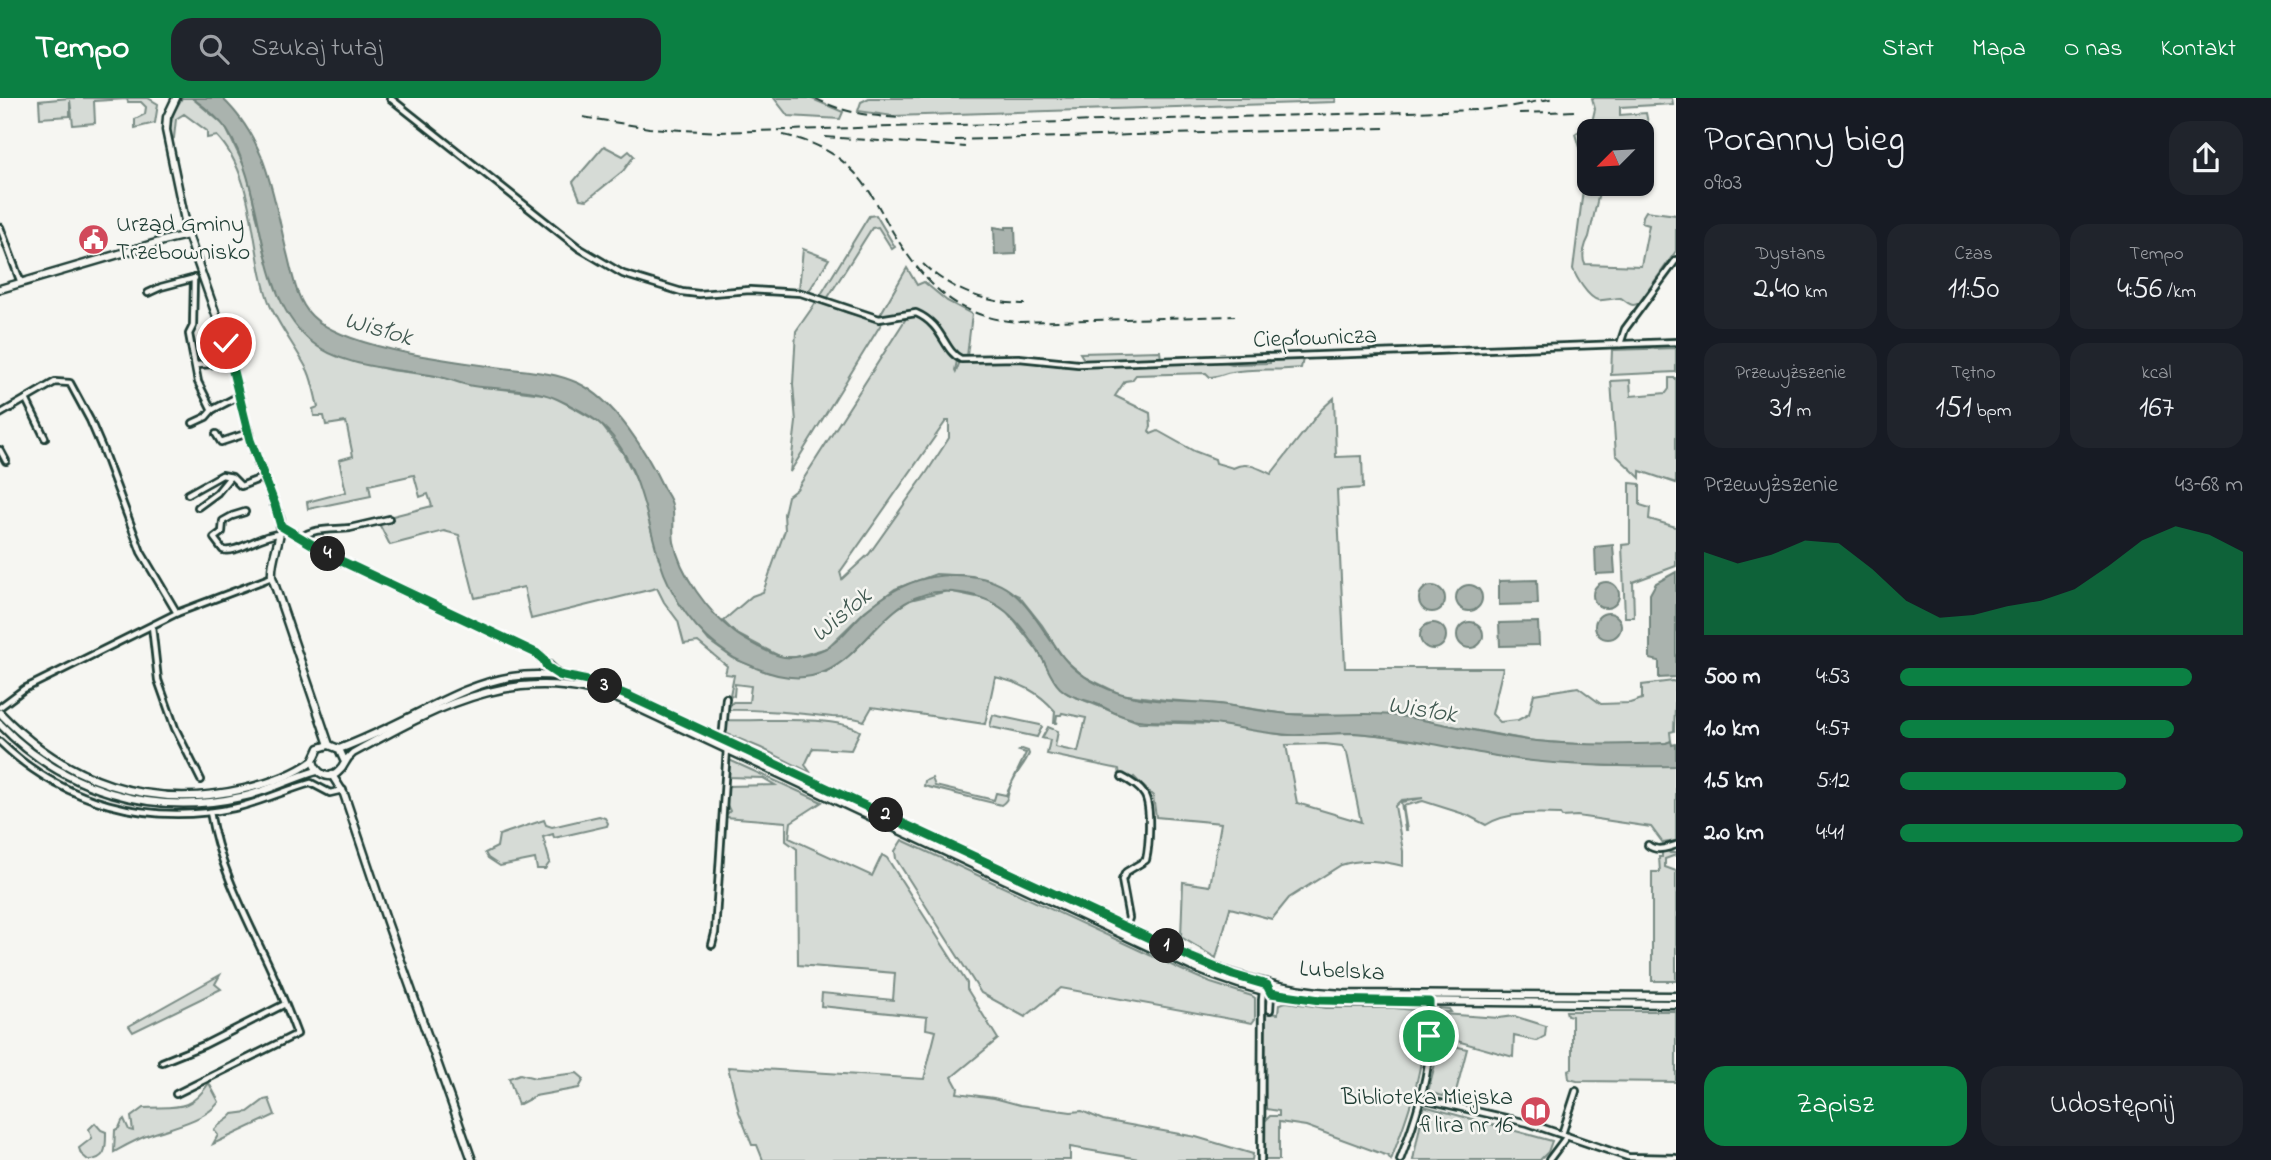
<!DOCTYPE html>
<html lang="pl">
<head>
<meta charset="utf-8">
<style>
  body { margin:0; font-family:"Indie Flower",sans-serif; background:#20242c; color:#f1f3f6; height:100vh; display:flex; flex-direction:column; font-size:26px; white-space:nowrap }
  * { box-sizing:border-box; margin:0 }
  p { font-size:23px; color:#9ea1a6 }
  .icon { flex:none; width:38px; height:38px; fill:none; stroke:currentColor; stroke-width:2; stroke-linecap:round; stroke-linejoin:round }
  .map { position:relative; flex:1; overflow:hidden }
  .sheet { display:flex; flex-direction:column; background:#171b24; width:595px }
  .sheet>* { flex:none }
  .needle { width:46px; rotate:246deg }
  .controls { position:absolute; left:1577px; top:21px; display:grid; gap:14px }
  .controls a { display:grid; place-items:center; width:77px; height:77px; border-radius:14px; background:#171b24; box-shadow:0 2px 5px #0004; font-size:35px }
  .pin { position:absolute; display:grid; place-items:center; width:60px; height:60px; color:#fff; margin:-30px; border:4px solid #fff; border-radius:50%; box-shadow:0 2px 7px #0007 }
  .km { position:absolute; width:35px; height:35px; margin:-18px; border-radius:50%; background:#222; color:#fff; font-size:19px; line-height:35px; text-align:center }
  .round { display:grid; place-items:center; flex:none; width:74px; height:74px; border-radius:21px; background:#20242c }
  .summary { display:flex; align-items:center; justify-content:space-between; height:119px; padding:0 28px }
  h1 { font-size:38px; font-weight:600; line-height:52px }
  .stats { display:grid; grid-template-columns:repeat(3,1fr); gap:10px; height:119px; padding:7px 28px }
  .stats div { display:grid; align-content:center; border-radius:18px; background:#20242c; text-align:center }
  .stats b { font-size:30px; font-weight:600 }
  .stats small { font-size:19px; font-weight:400 }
  .stats p { font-size:19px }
  .chart { height:196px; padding:14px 28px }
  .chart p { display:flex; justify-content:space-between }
  .chart svg { width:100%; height:126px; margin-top:7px; fill:#0b8043; opacity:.7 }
  .cta { display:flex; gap:14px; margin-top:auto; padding:14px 28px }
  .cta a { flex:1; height:80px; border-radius:21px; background:#0b8043; color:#fff; font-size:28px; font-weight:600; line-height:80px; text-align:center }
  .cta a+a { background:#20242c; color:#f1f3f6 }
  ul { padding:0 28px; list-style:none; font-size:23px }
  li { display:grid; grid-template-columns:112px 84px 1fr; align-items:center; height:52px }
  li i { height:18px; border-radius:9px; background:#0b8043 }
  header { display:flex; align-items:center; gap:42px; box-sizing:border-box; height:98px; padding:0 35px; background:#0b8043; color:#fff }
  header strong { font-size:33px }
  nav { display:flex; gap:38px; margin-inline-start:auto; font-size:24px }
  .search { width:490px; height:63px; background:#20242c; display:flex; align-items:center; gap:18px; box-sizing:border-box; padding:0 24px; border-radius:21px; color:#9ea1a6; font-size:26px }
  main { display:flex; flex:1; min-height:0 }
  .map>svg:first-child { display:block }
  .green { fill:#d6dbd6; stroke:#7a8c85; stroke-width:2; fill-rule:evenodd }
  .water { fill:#aab3ae; stroke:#72847d; stroke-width:2 }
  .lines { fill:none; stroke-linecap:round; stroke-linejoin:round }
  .street-casing { stroke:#1f3d34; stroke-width:10 }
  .secondary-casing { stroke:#1f3d34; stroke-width:11 }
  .street { stroke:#f6f6f2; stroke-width:4.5 }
  .secondary { stroke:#f6f6f2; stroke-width:6 }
  .rail { stroke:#1f3d34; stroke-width:2; stroke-dasharray:10 5; stroke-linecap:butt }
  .route-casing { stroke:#fff; stroke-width:14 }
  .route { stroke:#0b8043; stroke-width:9 }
  .labels { text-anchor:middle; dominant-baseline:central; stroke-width:5; stroke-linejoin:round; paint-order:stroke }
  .poi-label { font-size:24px; fill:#1f3d34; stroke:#f6f6f2; text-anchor:start }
  .street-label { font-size:24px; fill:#1f3d34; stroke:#f6f6f2 }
  .water-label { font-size:26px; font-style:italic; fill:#425a52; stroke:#f6f6f2 }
</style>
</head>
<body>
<header>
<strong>Tempo</strong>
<div class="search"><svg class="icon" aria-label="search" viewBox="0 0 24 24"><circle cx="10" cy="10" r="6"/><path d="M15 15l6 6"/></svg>Szukaj tutaj</div>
<nav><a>Start</a><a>Mapa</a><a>O nas</a><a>Kontakt</a></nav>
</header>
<main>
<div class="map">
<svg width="1676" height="1062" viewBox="0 0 1676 1062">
  <rect width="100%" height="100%" fill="#f6f6f2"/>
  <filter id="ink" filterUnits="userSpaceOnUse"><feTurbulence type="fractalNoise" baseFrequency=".0143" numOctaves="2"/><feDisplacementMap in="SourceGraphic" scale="14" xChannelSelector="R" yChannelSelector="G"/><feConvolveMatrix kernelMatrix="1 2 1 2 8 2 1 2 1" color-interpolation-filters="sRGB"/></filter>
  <g filter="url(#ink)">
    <g class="green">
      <polygon points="69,0 148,0 158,6 155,25 135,30 135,21 145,16 146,9 141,4 128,4 127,1 94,3 95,25 73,27 70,2 70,18 40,20 39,3"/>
      <path d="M182,0H192L225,28L247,74L265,155L332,255L355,263L390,272L438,278L470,287L551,297L600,325L623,355L637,383L648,412L652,435L682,509L709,543L733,560L770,575H826L853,554L892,514L910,502L948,493L991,502L1007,514L1038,553L1056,585L1068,596L1138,624L1219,626L1284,637L1356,635L1403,639L1498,658L1537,663L1608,668H1676V743L1663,745L1651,729L1577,718L1562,719L1560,716C1537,715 1505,714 1486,727L1467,717L1423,703L1403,708L1407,732H1405L1401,704L1423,700L1401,702L1395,708L1403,753V768C1382,763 1362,760 1341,767L1289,800L1272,821L1230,810L1216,860L1181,839L1183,784L1210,788L1221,725L1156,719L1153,698L1134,679L1132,681L1124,677L1120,678L1119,671L1047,656L1050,642L1042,640L1048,629L1058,633L1055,649L1078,654L1086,620L1062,615L1061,617H1057L1056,624L1058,625H1054L1055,613C1038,593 1020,585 995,579L985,626L872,609L864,623C852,618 844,620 832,619C798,615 761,611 726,612L733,604H749L751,588L735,586L734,598L730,597L734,577L725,576L727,568L698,544L684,546L678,523L664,504L657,490L531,521L524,489L475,500L459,437L444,433L390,447L377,422L432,408L428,396L420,399L414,377L369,387L371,398L308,411L307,404L346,394L339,362L353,358L346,324L326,327L324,318H314L313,311L318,309C315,298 313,284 308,273C297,251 280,230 270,207C250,155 257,80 217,38L207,40V33L184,16L176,21L174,40L171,43C168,25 173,15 182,0ZM1325,646L1342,648L1347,655L1361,724L1297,705L1286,647Z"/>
      <polygon points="774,0 810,0 843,14 840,21 788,18"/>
      <polygon points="869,0 1336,0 1335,4 893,18 858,13 861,4"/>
      <polygon points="1592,0 1672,0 1673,6 1620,9 1620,17 1646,15 1648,25 1618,25 1616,33 1623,33 1589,33 1589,69 1583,63 1575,36 1592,24 1595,11"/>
      <polygon points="604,48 623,58 629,53 634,58 623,73 587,102 580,101 573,84"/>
      <path d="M1589,85L1601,86L1589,139C1585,146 1581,159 1585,166L1641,168L1649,127L1642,125L1643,118L1646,113L1676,117V153L1639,205C1631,210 1627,204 1621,200C1614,200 1604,203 1598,202C1588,200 1576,179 1573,171L1583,92Z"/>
      <polygon points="876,117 895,149 892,151 878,129 872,130 827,201 820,198 869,118"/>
      <polygon points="803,151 829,161 809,193 799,191"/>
      <path d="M907,170L917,187L924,184L947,203L972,216L967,258L958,259C947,240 934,209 907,213C897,214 890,218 880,217Z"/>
      <polygon points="817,203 848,215 883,223 790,374 796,324 793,286 796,233"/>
      <path d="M915,217L934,228L957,263L955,272L956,274L960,263L1008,262L1072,269L1225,264L1232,266L1270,265V263L1303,261L1301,270C1278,273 1254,270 1232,274C1224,275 1218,279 1210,279L1206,275L1136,277L1132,282L1125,283L1115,298L1150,315L1151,329L1149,333L1151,336L1158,333L1194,353L1215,361L1216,365L1233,370C1247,363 1258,370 1271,376L1322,311L1334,300L1336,359L1362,358L1363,390L1337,392L1345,570H1503L1492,616L1500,624L1518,622L1529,616L1534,596L1578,589L1601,606L1630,605L1642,601V587L1673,583L1676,585L1674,633L1670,634L1671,643L1666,645L1605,648L1534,643L1395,618L1286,616L1220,606L1166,602L1120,596L1085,579L1064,561L1042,527L1019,498L972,478L936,476L895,491L865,513L827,550L796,559H781L735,535L723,523L752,498L763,494L785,432L784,416L788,398L797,391L905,222L903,219ZM946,323H949V340L927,374L869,456L842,481L840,474Z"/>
      <polygon points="1676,250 1676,274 1611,277 1612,252"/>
      <polygon points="1160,253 1161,261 1085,263 1080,255"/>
      <polygon points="1669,280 1676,280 1676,385 1640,373 1640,380 1616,357 1611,283 1630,282 1631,298 1666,295 1669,291"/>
      <polygon points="1630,385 1640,386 1640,407 1650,410 1649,421 1676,429 1676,468 1633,484 1634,519 1625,519 1622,447 1630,446"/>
      <polygon points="993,617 1040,627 1042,629 1037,639 991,629 990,628"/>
      <path d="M726,622C759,624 833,616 860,633L851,652L813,650L805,667L811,675L761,650L725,635Z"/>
      <path d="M1022,651L1028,653L1029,656C1024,668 1012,679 1009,693C1007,700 1008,702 1001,707L924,688L925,683L932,680L935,688L994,702L996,695L1006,697L1026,655L1019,653Z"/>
      <polygon points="727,661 822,704 791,724 789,740 872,778 882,757 887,760 967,885 967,891 998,941 952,979 958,990 957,995 994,1000 1020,1007 1071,1014 1082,1013 1103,1022 1196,1039 1253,1056 1252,1062 1145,1062 1070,1049 1070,1062 763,1062 757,1047 752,1047 739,1014 728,969 924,981 936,933 926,931 927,919 821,908 822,895 893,902 895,875 798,867 797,751 786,743 786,724 724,719 730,713 727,707 727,688 775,687 763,680 727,679"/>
      <polygon points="599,718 605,720 608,725 607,728 554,740 553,736 543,739 550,764 545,771 537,771 535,761 500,768 488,760 485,755 497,749 499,737 544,722 546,727 552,729"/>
      <polygon points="902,742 1184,873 1211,885 1252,898 1255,900 1255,921 1252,925 1061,890 1025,919 981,895 896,761 895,753"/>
      <polygon points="1668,753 1670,755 1676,755 1676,757 1665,761 1665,769 1676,773 1676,883 1652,883 1652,774 1660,774 1659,759 1662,759 1662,754"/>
      <polygon points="220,877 215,886 221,891 133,934 129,928"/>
      <path d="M1286,904L1326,910H1394L1423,913C1428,966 1408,1016 1391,1062L1388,1058L1306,1028L1279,1024V1062H1263L1264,1024L1270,1018H1279V1013L1266,1011L1264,915L1278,916L1279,906Z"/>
      <polygon points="1439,910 1449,911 1451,914 1443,914 1443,916 1499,920 1514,918 1546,928 1545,938 1536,943 1514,938 1513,959 1436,937 1436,916"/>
      <polygon points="1566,913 1676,913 1676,984 1577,983 1569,981 1568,972 1572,971 1572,918 1567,917"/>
      <polygon points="1437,944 1467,951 1454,1001 1428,994 1436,962"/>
      <polygon points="577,975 584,981 579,990 535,998 518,1007 509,980 520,976 535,980"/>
      <path d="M209,985L219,1004C206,1022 169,1030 149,1037C137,1041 125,1048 114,1054L115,1032L119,1030L122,1023L124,1021L129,1032L133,1033L131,1019L143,1010C175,1008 189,1015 209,985Z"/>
      <path d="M269,1001L275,1017L213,1046L218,1037L214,1032C220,1024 227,1024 233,1016L248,1014L264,1002Z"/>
      <polygon points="1424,1008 1552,1043 1548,1054 1540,1062 1413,1062"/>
      <path d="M95,1025L101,1032L106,1034C106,1049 107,1062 88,1062L81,1056L79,1050L92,1040L89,1031Z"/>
    </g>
    <g class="water">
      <path d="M192,0H222C269,44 273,100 288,159C293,179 297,203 312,218C343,249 444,262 488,268C518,273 550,272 578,285C615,302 647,355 664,391C667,396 671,401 672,407C675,418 672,432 674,444C680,476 708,514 734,534C744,542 772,557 784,559C796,561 817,555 828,549C844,540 854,522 868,511C897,486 931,473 970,478C1023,484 1033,522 1063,559C1076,575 1097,587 1116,594C1144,604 1179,603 1208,605C1235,607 1262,614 1290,616C1324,619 1358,614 1391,617C1440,623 1488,638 1537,643C1580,648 1623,647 1666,645L1671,643L1672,647L1676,646V668C1616,669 1555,668 1496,658C1449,650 1403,638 1355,635C1333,634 1311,638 1289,637C1257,635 1227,626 1195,624C1169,622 1144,627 1120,617C1111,614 1103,608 1094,605C1083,601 1069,599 1060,590C1051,581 1047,568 1041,558C1018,520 999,498 953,494C865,485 863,615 756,570C748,566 738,563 731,558C696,536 671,500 659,461C645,415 638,356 598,324C586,315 570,307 557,301C532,289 499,292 473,288C460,286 448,280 436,278C395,270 343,271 309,242C253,192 267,94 227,32C218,19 205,9 192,0Z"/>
      <polygon points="994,129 1006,131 1006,129 1015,129 1016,156 995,157"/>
      <polygon points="1613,447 1615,475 1596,476 1595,449"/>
      <polygon points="1676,474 1676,579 1659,580 1659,563 1650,561 1650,496 1656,485"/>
      <polygon points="1537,482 1538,506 1499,507 1499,483"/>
      <circle cx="1606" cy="497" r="13"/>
      <circle cx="1469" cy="500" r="13"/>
      <circle cx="1432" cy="501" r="13"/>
      <circle cx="1608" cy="528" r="13"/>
      <circle cx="1470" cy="537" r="13"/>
      <polygon points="1538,524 1539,547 1500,548 1499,525"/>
      <circle cx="1433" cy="538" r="13"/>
    </g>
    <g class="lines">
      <defs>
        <g id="street">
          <path d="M390,0L579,150L623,176L682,194L699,196L750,192L801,195L879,221L916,215C944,227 943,253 961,261L1019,260L1078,266L1676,244"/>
          <polyline points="0,129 21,185"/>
          <polyline points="194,180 193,228 189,236 198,284 212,312 239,298"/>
          <polyline points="148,195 161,189 195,180"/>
          <polyline points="1620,246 1625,231 1676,162"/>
          <polyline points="196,267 232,265"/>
          <polyline points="26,301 45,340"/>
          <polyline points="0,316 55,284 70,285 90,322 102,350 141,454 177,515"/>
          <polyline points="193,325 206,319 212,312"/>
          <polyline points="216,336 221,344 248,335"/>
          <polyline points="0,352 6,363"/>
          <polyline points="188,396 222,377 232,379 241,388 264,379"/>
          <polyline points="198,409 217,395 230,379"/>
          <path d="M245,414L232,418L223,423L222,434L214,440L223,452C237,456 261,436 280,436"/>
          <path d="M301,440C313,429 335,432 350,430C363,427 376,424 389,421"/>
          <polyline points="152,528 158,582 175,630 201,682"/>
          <polyline points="0,609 24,591 177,515 272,479"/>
          <polyline points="720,640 723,632 726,600"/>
          <path d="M0,644C63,705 148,728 234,710C261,704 285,692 311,685L330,695L343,692"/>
          <path d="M1122,679C1130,683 1139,688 1144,696C1152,707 1149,749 1146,762L1126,774L1122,782L1129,820L1123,836"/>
          <path d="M1648,747C1656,754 1667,750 1676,747"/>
          <polyline points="712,847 715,835 727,650"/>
          <polyline points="1270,912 1271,894"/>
          <polyline points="162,964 204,947 285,906"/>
          <path d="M176,996L297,936C286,907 275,878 261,851C240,807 218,762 210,714"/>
          <polyline points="1419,1000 1528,1025 1628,1059 1676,1060"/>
          <polyline points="1562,1036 1576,993"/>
          <polyline points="1261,1062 1262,902 1263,893 1267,887"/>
          <path d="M1400,1062C1412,1031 1426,990 1429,957C1431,937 1428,917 1430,897"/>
          <polyline points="1549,1062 1567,1038"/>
        </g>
        <g id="secondary">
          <path d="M176,0L167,19L166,32L188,137L226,245L250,342L280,421C283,441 270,459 272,479L329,647"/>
          <polyline points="0,191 170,141 188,137"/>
          <polyline points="281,428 335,460 536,555 558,576"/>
          <path d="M0,615C66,684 149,713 244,691C267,686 293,677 313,663"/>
          <path d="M0,626C62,692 153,719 241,699C268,694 291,680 317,673"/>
          <path d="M339,651C454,608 499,542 631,599L1192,860C1241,882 1290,893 1343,896L1676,898"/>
          <path d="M344,662L339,651L329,647L319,650L313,663C316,675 329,684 339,673C346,667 343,663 353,655C443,605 527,560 630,606L1192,869C1233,886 1275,899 1320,902L1676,906"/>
          <polyline points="332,677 344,696 387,824 472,1062"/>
        </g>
      </defs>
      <use href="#street" class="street-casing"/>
      <use href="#secondary" class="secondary-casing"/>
      <use href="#street" class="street"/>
      <use href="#secondary" class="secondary"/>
      <g class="rail">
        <path d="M815,0C842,15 871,18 901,20"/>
        <polyline points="1519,15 1577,13"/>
        <polyline points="583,19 649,30 719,34 1479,12 1508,9 1555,0"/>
        <path d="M783,37C809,42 834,53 853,73C868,88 878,107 888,126C920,180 951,219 1018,224L1235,218"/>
        <polyline points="825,39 965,49"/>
        <polyline points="955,42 1384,30"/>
        <path d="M923,166C952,193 986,205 1025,206"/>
      </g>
    </g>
  </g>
  <g class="lines" filter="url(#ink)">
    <defs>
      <polyline id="route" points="226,245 250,342 275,407 281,428 335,460 536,555 544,562 547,569 559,577 597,585 631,599 1192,860 1233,877 1267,887 1271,895 1320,902 1429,904 1429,938"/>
    </defs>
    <use href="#route" class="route-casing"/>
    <use href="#route" class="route"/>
  </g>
  <defs>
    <symbol id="civic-disc" viewBox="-11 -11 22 22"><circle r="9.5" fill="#d1495b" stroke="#f6f6f2"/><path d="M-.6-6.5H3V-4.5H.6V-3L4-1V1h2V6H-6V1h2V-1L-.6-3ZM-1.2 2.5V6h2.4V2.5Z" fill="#fff"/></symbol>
    <symbol id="library-disc" viewBox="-11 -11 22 22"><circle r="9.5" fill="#d1495b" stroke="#f6f6f2"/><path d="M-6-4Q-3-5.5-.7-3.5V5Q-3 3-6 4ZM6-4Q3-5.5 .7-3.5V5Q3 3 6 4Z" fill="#fff"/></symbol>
  </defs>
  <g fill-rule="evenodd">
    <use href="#civic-disc" x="76" y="124" width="35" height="35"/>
    <use href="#library-disc" x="1518" y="996" width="35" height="35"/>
  </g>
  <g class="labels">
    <g class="poi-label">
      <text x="116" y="127">Urząd Gminy<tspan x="116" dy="28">Trzebownisko</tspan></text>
      <text x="1513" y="1000" text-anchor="end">Biblioteka Miejska<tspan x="1513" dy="28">filira nr 16</tspan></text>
    </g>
    <g class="street-label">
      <text transform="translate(1315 241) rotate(-2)">Ciepłownicza</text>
      <text transform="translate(1342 874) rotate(3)">Lubelska</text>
    </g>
    <g class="water-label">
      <text transform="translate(378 232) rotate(16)">Wisłok</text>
      <text transform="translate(842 518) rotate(-40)">Wisłok</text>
      <text transform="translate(1422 613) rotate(9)">Wisłok</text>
    </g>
  </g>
</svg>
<div class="controls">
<a><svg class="needle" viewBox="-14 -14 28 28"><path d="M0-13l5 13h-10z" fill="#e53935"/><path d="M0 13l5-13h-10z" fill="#9ea1a6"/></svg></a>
</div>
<div class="pin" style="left:1429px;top:938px;background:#1e9e55"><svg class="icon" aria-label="arrive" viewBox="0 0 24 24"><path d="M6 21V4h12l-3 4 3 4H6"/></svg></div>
<div class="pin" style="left:226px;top:245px;background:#d93025"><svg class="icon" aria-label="check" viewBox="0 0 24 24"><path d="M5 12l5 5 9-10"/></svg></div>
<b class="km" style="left:1167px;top:848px">1</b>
<b class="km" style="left:886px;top:717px">2</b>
<b class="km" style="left:605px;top:588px">3</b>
<b class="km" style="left:328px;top:456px">4</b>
</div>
<section class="sheet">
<div class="summary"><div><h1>Poranny bieg</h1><p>09:03</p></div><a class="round"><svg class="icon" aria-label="share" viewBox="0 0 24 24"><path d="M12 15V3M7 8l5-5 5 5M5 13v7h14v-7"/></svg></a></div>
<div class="stats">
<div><p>Dystans</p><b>2.40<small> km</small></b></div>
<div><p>Czas</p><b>11:50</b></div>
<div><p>Tempo</p><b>4:56<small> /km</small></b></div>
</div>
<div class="stats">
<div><p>Przewyższenie</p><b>31<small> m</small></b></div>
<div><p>Tętno</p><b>151<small> bpm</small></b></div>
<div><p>kcal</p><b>167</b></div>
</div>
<div class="chart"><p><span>Przewyższenie</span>43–68 m</p>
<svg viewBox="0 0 160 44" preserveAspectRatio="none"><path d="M0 44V15L10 19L20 16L30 11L40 12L50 21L60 32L70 38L80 37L90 34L100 32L110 28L120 20L130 11L140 6L150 9L160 15V44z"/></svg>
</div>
<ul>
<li><b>500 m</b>4:53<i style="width:85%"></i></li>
<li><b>1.0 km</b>4:57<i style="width:80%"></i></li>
<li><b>1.5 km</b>5:12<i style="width:66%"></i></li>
<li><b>2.0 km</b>4:41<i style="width:100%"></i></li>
</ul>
<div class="cta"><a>Zapisz</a><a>Udostępnij</a></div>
</section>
</main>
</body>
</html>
